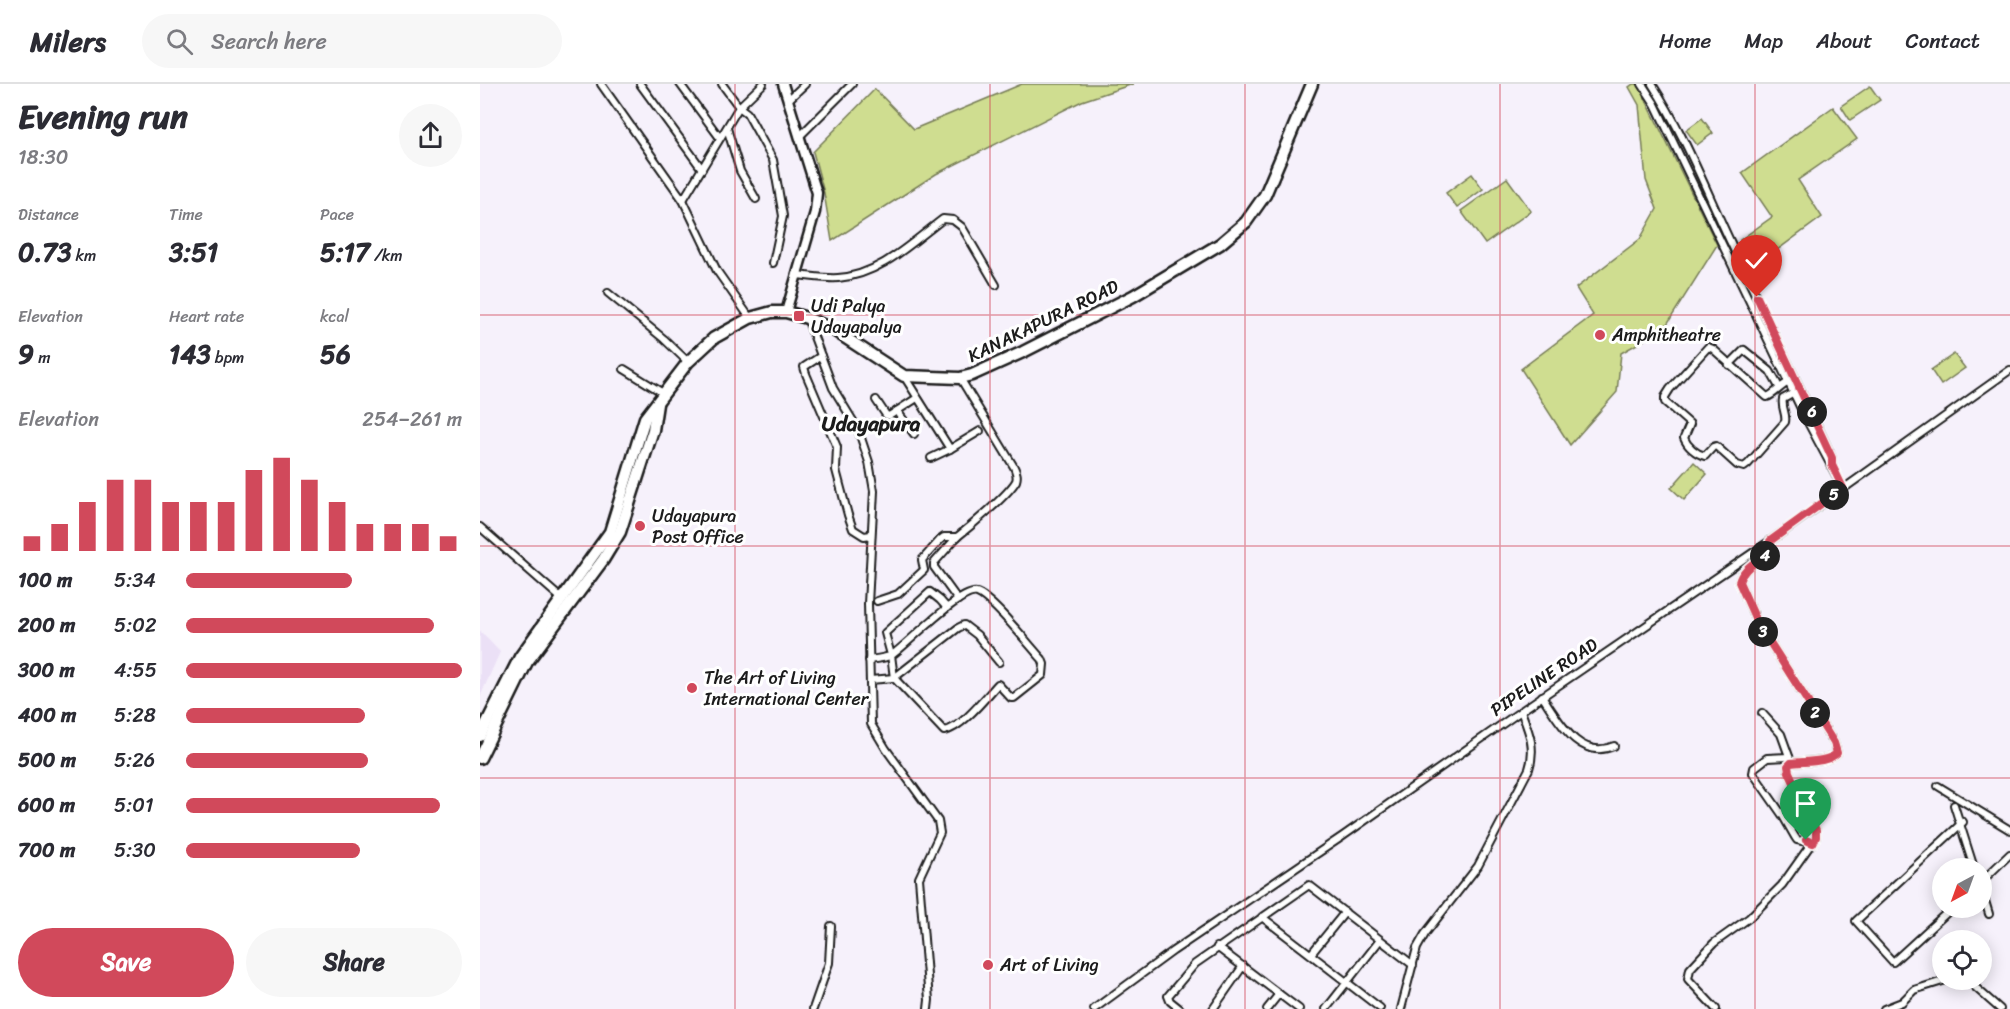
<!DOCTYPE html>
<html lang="en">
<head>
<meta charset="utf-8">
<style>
  body { margin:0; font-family:Sriracha,sans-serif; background:#f7f7f7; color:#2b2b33; height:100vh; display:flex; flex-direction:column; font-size:22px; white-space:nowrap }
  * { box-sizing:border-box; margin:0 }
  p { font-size:20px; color:#7c7c81 }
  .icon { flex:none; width:33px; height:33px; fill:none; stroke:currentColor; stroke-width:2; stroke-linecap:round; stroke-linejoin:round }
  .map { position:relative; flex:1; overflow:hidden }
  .sheet { display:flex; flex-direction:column; background:#fff; width:480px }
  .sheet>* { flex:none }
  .needle { width:39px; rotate:221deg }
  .fabs { position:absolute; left:1452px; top:774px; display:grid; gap:12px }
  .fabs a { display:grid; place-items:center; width:60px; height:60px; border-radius:50%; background:#fff; box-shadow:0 3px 15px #0003; font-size:30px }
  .pin { position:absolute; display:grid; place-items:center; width:51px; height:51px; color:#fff; margin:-62px -26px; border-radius:50% 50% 50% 0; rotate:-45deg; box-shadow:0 0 6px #0007 }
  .pin .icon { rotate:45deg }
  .km { position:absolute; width:30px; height:30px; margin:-15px; border-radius:50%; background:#222; color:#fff; font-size:16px; line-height:30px; text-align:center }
  .round { display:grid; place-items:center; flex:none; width:63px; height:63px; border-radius:32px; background:#f7f7f7 }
  .head { display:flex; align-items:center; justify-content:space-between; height:102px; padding:0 18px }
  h1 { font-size:33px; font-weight:700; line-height:45px }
  .metrics { display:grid; grid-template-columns:repeat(3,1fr); gap:9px; height:102px; padding:6px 18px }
  .metrics div { display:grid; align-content:center }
  .metrics b { font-size:26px; font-weight:700 }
  .metrics small { font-size:16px; font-weight:400 }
  .metrics p { font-size:16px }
  .chart { height:168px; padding:12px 18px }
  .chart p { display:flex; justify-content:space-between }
  .chart svg { width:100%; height:108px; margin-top:6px; stroke:#d1495b; stroke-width:6 }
  .action { display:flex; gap:12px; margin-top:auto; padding:12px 18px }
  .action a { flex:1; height:69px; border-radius:36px; background:#d1495b; color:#fff; font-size:24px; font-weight:700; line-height:69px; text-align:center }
  .action a+a { background:#f7f7f7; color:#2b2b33 }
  ul { padding:0 18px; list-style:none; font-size:20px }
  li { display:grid; grid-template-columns:96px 72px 1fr; align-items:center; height:45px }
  li i { height:15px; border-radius:8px; background:#d1495b }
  header { display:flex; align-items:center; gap:36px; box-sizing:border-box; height:84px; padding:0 30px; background:#fff; border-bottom:2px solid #e1e1e2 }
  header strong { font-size:28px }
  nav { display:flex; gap:33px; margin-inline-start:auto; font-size:21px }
  .search { width:420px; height:54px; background:#f7f7f7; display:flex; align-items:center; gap:15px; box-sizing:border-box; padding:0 21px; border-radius:33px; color:#7c7c81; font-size:22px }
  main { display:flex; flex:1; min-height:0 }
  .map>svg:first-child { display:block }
  .built { fill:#ebe0f6 }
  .green { fill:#cfdd90; stroke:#767c56; stroke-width:1.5 }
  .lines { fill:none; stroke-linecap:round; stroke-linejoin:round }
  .street-casing { stroke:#1c1c1c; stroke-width:10 }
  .secondary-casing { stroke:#1c1c1c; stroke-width:13 }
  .highway-casing { stroke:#1c1c1c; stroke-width:15 }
  .street { stroke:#fff; stroke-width:6 }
  .secondary { stroke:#fff; stroke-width:8 }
  .highway { stroke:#fff; stroke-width:10 }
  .route-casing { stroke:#fff; stroke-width:12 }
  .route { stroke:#d1495b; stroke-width:8 }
  .grid { fill:none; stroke:#d1495b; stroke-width:1.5; stroke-opacity:0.55 }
  .poi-dot { fill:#d1495b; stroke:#fff; stroke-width:2 }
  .labels { text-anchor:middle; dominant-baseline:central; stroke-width:6; stroke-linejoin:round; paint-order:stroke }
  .poi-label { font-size:18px; fill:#1c1c1c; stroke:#fff; text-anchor:start }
  .street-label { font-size:18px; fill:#1c1c1c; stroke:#fff }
  .quarter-label { font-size:21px; font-weight:bold; fill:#1c1c1c; stroke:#fff }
</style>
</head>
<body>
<header>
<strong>Milers</strong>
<div class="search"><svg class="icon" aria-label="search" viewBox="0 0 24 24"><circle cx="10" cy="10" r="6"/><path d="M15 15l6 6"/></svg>Search here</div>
<nav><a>Home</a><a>Map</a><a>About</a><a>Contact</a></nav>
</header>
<main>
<section class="sheet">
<div class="head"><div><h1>Evening run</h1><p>18:30</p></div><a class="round"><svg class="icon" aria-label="share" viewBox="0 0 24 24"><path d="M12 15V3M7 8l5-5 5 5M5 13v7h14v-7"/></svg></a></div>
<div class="metrics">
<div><p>Distance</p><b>0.73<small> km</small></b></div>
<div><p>Time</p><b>3:51</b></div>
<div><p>Pace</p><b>5:17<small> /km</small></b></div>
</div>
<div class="metrics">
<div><p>Elevation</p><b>9<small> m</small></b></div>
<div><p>Heart rate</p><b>143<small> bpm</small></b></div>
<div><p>kcal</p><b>56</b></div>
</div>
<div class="chart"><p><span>Elevation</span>254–261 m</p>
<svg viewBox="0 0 160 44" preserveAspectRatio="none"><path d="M5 44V38M15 44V33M25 44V24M35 44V15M45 44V15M55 44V24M65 44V24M75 44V24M85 44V11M95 44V6M105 44V15M115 44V24M125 44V33M135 44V33M145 44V33M155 44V38"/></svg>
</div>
<ul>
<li><b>100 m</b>5:34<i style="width:60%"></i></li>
<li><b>200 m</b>5:02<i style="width:90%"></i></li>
<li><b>300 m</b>4:55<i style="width:100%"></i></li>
<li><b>400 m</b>5:28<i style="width:65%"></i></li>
<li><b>500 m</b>5:26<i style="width:66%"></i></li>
<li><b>600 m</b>5:01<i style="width:92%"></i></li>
<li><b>700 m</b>5:30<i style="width:63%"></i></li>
</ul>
<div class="action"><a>Save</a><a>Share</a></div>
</section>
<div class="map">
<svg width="1530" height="925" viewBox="0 0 1530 925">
  <rect width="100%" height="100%" fill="#f6f1fb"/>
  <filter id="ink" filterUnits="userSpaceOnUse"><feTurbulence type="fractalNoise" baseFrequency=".0167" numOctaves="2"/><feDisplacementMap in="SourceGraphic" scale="12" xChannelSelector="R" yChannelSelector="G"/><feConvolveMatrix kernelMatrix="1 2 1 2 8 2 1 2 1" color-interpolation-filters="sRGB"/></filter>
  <g filter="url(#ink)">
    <polygon class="built" points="0,547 20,568 0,613"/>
    <g class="green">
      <polygon points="542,0 653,0 602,17 456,90 352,157 344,109 333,68 395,5 434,45"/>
      <polygon points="1153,0 1158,0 1237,161 1184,245 1141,269 1137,308 1090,361 1041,285 1113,231 1096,204 1160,155 1177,125 1166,96 1159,21 1149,3"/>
      <polygon points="1390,2 1400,16 1370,36 1361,22"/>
      <polygon points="1353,23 1377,55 1318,96 1342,133 1274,183 1260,156 1292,133 1262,89"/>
      <polygon points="1222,34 1233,49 1217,61 1206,46"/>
      <polygon points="992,90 1003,105 977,124 966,109"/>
      <polygon points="1027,94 1051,127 1005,160 981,127"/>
      <polygon points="1474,270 1485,284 1461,301 1451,286"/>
      <polygon points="1214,378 1227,390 1204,416 1191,404"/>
    </g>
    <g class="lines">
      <defs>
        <g id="street">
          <polyline points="121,0 203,116 259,23 242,0"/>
          <polyline points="160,0 222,85"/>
          <polyline points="200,0 240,54"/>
          <polyline points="283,0 259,23 267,29 293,76 303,132 293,179"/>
          <polyline points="1162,0 1175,20 1325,333 1363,404"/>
          <path d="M1172,0C1204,49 1226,106 1251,159C1284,231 1320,302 1352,374V380"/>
          <polyline points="307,17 325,0"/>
          <polyline points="247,44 260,87 276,115"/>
          <polyline points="319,53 372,0"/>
          <polyline points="203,116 237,187 270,234"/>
          <path d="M316,191C330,192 345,195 358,194C400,191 431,159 463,135L473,136L482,143L516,201"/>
          <polyline points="128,209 184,255 208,278"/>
          <polyline points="327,234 353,304 378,345 389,378 394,407 388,520 391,640 406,665 458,737 460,749 439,794 449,916 448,925"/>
          <polyline points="341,272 324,283 326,290 357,363 356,386 368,431 373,445 384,452 391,451"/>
          <polyline points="1249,281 1264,266 1290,287 1299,303"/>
          <polyline points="144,285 183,309"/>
          <polyline points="424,292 470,365"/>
          <path d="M1309,298C1300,302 1294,311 1287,313L1233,265L1228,263L1190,305L1185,313V318L1210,340L1204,354C1207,362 1216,370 1225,372L1233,363L1236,362L1257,381L1264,383L1268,380L1305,338C1307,330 1301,324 1303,315L1314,309"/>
          <polyline points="396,316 406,331 409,332 437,314"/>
          <polyline points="417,327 434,350"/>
          <polyline points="451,374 470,365 500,347"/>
          <polyline points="0,443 83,516"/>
          <polyline points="477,453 454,479 454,483 478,516"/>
          <path d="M397,517L418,510L444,486L442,476L460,456L464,453H477C491,442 528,411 536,397C538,391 536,388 534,383L480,294"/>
          <path d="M389,576C396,575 406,574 412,571C427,561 481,504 497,509C512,514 549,561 562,575L564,580L563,591L534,614H531L518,600C506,613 481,645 464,647L414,594L411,571L405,549L450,508L460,516L467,524"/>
          <polyline points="390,596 414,594 478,544 484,541 497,551 519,578"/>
          <path d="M1062,612C1079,637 1099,677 1134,662"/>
          <polyline points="1282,629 1301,650 1310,675"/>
          <polyline points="1309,673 1287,674 1274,684 1273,689 1303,732 1315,753 1317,756 1333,759"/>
          <polyline points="1458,702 1530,746"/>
          <polyline points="1474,721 1494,784"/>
          <polyline points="1502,797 1530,770"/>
          <polyline points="1502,807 1509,830"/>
          <polyline points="1472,824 1413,878 1376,837 1483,738"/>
          <polyline points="782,833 900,924"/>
          <polyline points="737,863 819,925"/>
          <polyline points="831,870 865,828"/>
          <polyline points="1487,896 1520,925"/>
          <polyline points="333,925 349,879 351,842"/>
          <polyline points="614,925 693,867 863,752 1041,627 1290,457 1530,286"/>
          <polyline points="700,925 690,917 688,912 715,880 829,801 933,881"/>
          <polyline points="733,925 763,882"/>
          <polyline points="787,925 799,910"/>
          <polyline points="846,925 900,856"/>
          <path d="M921,925L937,864L945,850L998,782L1049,685C1056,663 1049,648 1041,627"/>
          <path d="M1236,925L1208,895L1210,885L1234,859L1269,834L1302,801L1336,753V746L1309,688L1308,682L1311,679C1326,677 1347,679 1357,669L1354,659L1277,538L1259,498C1263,482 1282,476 1291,464L1290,457"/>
          <polyline points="1404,925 1422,918 1434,906 1466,896"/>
        </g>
        <polyline id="secondary" points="303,0 337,109 335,128 306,228"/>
        <g id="highway">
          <polyline points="0,652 40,573 130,448 165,334 208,278 234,254 270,234 292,228 306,228 327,234 352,245 424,292 480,294 492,291 543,268 653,212 740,160 766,138 785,111 832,0"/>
          <polyline points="0,674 47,578 123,476 140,448 173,346 177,320"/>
        </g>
      </defs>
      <use href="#street" class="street-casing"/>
      <use href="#secondary" class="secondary-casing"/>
      <use href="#highway" class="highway-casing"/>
      <use href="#street" class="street"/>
      <use href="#secondary" class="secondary"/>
      <use href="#highway" class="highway"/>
    </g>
  </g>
  <g class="lines" filter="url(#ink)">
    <defs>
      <path id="route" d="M1277,213L1352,374V381L1363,404L1290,457L1291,464C1282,476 1263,482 1259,498L1277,538L1354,659L1357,669C1347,679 1326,677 1311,679L1308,682L1309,688L1336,746V753L1333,759L1326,756"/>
    </defs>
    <use href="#route" class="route-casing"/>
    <use href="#route" class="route"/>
  </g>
  <path class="grid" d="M255,0V925M510,0V925M765,0V925M1020,0V925M1275,0V925M0,231H1530M0,462H1530M0,694H1530"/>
  <g class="poi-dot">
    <rect x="313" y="226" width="12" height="12" rx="3"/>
    <circle cx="1120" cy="251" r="6"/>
    <circle cx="160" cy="442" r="6"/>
    <circle cx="212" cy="604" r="6"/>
    <circle cx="508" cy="881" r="6"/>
  </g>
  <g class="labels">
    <g class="poi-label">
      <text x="331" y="222">Udi Palya<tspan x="331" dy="21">Udayapalya</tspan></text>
      <text x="1132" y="251">Amphitheatre</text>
      <text x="172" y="432">Udayapura<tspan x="172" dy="21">Post Office</tspan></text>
      <text x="224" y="594">The Art of Living<tspan x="224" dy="21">International Center</tspan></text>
      <text x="520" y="881">Art of Living</text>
    </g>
    <g class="street-label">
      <text transform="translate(563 237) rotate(-26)">KANAKAPURA ROAD</text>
      <text transform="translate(1064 593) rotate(-34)">PIPELINE ROAD</text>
    </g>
    <g class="quarter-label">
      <text x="391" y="340">Udayapura</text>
    </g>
  </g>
</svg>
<div class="fabs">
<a><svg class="needle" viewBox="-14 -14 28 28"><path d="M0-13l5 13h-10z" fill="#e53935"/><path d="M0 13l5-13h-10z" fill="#7c7c81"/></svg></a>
<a><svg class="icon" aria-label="locate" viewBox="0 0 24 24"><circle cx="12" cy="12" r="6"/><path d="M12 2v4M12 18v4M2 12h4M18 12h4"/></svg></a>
</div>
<div class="pin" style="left:1326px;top:756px;background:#1e9e55"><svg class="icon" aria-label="arrive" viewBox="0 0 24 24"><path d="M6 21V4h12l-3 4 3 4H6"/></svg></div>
<div class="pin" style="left:1277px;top:213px;background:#d93025"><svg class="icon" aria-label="check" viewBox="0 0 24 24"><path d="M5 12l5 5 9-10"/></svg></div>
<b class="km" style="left:1335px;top:629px">2</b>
<b class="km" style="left:1283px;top:548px">3</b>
<b class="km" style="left:1285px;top:472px">4</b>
<b class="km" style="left:1354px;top:411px">5</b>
<b class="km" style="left:1332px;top:328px">6</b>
</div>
</main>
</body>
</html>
